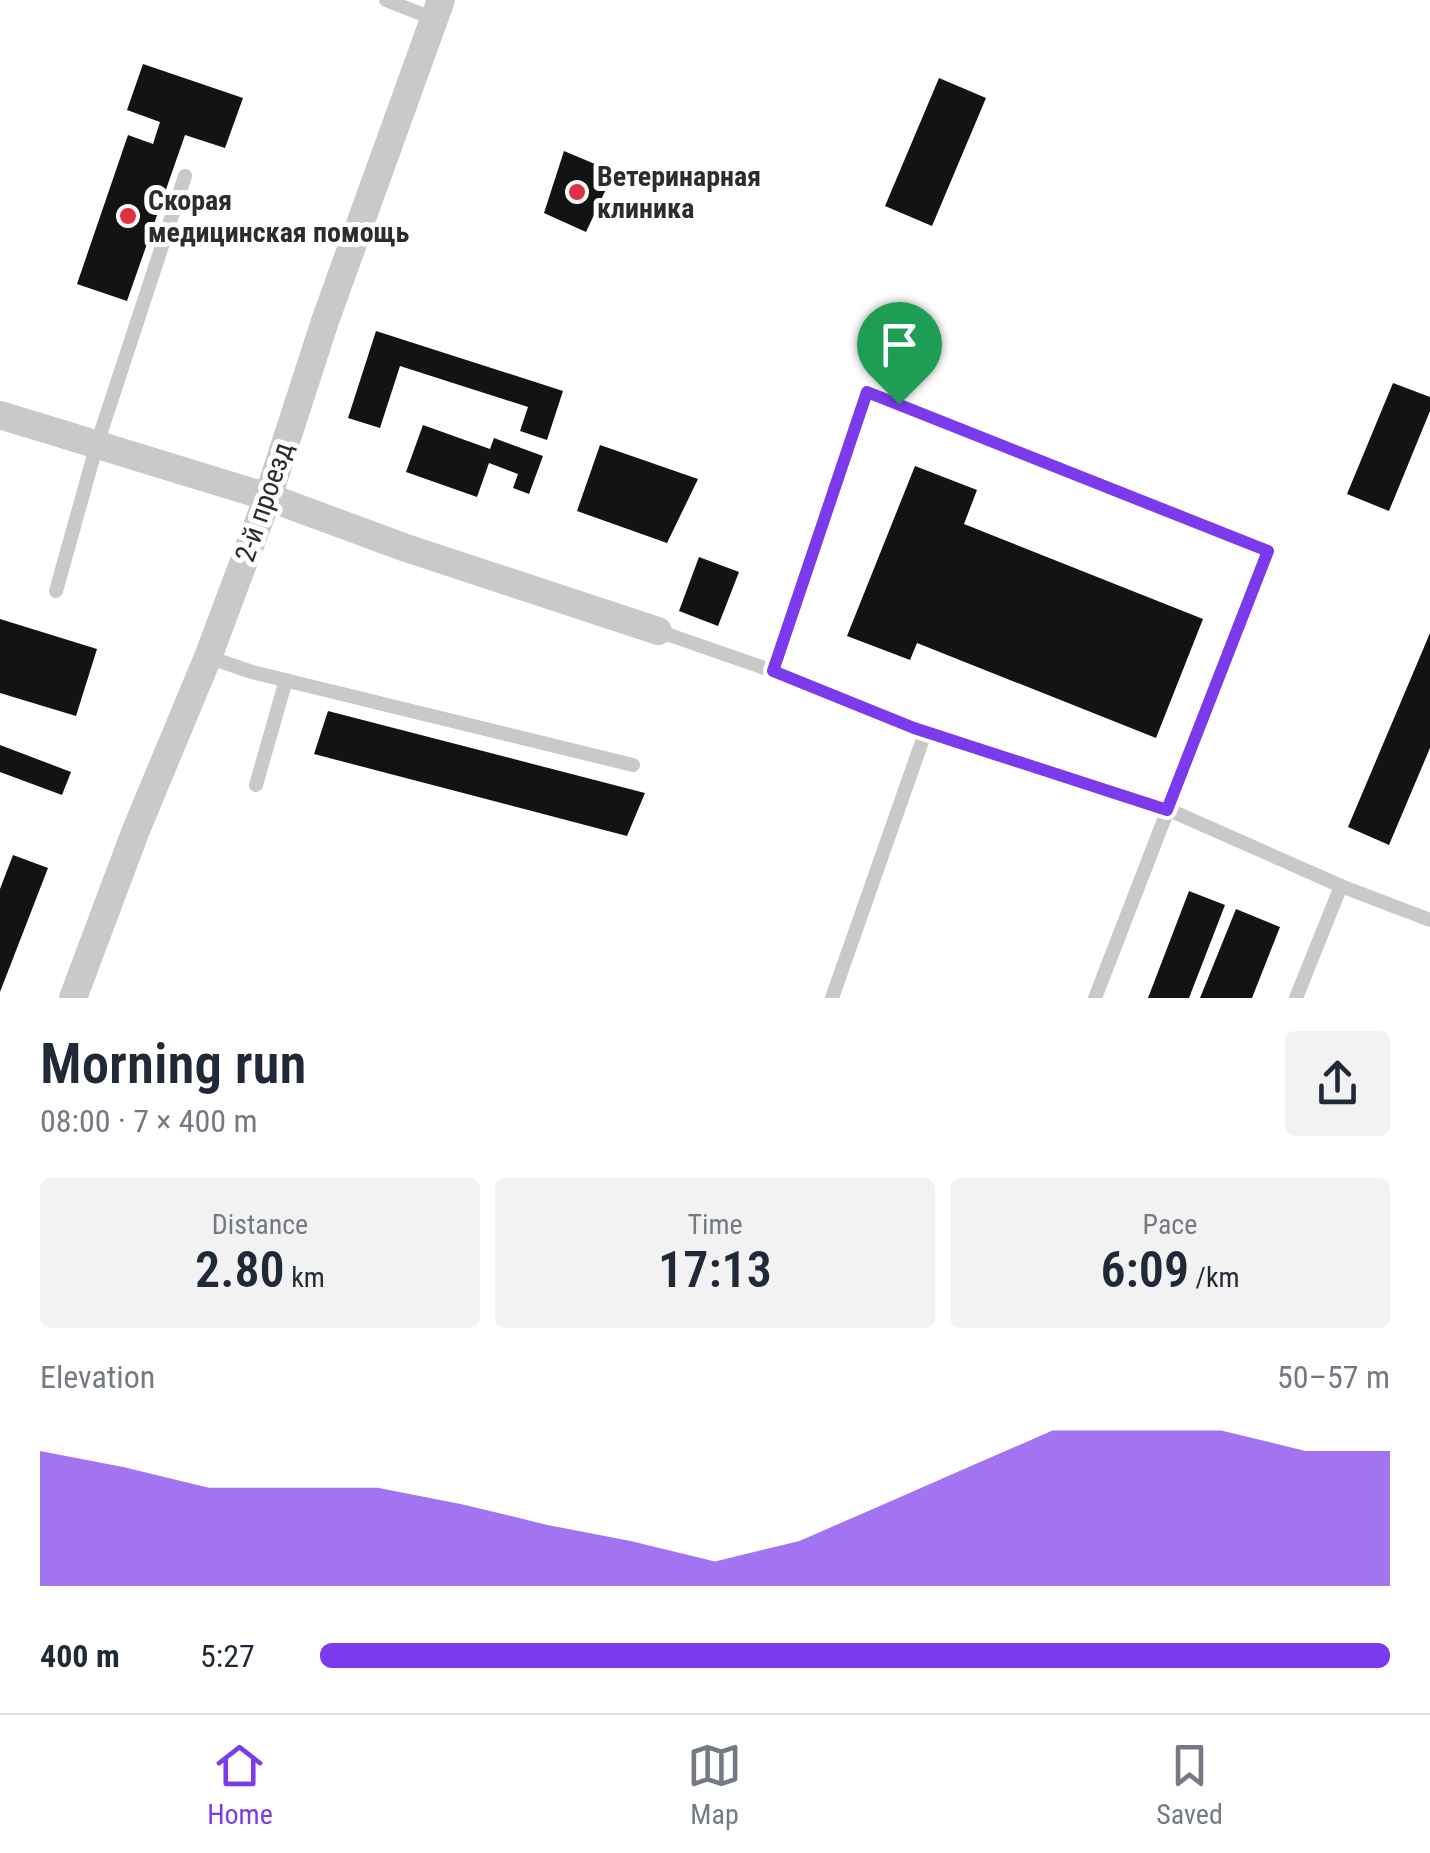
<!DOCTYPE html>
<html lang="en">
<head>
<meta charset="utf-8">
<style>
  body { margin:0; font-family:"Roboto Condensed",sans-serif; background:#f2f2f3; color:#1f2937; height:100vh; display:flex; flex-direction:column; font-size:38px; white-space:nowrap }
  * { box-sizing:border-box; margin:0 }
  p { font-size:32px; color:#747a83 }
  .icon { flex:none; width:55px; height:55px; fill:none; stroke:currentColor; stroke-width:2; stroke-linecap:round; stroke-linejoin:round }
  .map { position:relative; height:998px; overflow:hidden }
  .details { display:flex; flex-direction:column; background:#fff; flex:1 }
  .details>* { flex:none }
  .pin { position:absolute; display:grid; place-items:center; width:85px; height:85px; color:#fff; margin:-102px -42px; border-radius:50% 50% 50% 0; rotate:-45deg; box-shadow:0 0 10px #0007 }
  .pin .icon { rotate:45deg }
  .round { display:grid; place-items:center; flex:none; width:105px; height:105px; border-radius:10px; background:#f2f2f3 }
  .head { display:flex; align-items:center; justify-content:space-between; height:170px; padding:0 40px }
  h1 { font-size:55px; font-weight:600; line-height:75px }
  .figures { display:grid; grid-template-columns:repeat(3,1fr); gap:15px; height:170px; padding:10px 40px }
  .figures div { display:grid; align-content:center; border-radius:10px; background:#f2f2f3; text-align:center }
  .figures b { font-size:50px; font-weight:600 }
  .figures small { font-size:28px; font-weight:400 }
  .figures p { font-size:28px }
  .chart { height:280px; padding:20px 40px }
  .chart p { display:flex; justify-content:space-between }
  .chart svg { width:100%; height:180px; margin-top:10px; fill:#7c3aed; opacity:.7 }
  ul { padding:0 40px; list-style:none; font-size:32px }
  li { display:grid; grid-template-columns:160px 120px 1fr; align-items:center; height:75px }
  li i { height:25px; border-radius:12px; background:#7c3aed }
  .dock { display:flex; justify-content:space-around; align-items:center; height:140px; border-top:2px solid #e0e1e3; background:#fff; font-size:28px; color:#747a83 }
  .dock a { display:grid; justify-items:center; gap:5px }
  .dock .current { color:#7c3aed }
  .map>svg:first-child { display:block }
  .building { fill:#131313 }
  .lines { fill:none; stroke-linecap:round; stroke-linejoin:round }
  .service { stroke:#c9c9c9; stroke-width:14 }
  .minor { stroke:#c9c9c9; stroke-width:28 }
  .route-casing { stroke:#fff; stroke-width:20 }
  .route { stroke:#7c3aed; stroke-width:12 }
  .poi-dot { fill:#e12f43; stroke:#fff; stroke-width:4 }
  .labels { text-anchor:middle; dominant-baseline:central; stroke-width:10; stroke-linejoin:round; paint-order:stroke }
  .poi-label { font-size:28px; font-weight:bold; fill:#2c2c2c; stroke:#fff; text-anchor:start }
  .street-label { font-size:28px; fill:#2c2c2c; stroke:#fff }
</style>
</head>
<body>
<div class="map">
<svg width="1430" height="998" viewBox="0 0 1430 998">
  <rect width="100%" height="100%" fill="#fff"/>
  <g class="building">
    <polygon points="143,64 243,98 225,148 185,135 127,301 77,284 128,135 153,144 160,122 127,110"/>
    <polygon points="939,78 986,98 932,226 885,206"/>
    <polygon points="564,151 614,172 586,232 544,213"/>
    <polygon points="376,331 563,391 547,440 520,431 528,407 400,366 380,428 348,418"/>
    <polygon points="1393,383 1430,397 1430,411 1389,511 1347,494"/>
    <polygon points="423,425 490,449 494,438 543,456 529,494 513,488 518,474 489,463 477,497 406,472"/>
    <polygon points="600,445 698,479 667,543 577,511"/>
    <polygon points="915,466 977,490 964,524 1203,619 1156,738 917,643 910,660 847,636"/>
    <polygon points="699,557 739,572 718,626 679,611"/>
    <polygon points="0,619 97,649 76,716 0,693"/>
    <polygon points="1430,633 1430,748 1389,845 1348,827"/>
    <polygon points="328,711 645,793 627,836 314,754"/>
    <polygon points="0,745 71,772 62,795 0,772"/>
    <polygon points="13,855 48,868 0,992 0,889"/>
    <polygon points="1189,891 1225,905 1189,998 1148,998"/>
    <polygon points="1236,909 1280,927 1252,998 1200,998"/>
  </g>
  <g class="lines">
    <g class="service">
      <polyline points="386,0 434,19"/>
      <polyline points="56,591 97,444 185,176"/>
      <polyline points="658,631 773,671 925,733 832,998"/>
      <polyline points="208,657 252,672 633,765"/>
      <polyline points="773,671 867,392 1268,551 1095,998"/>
      <polyline points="914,728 1167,809 1341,886 1296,998"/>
      <polyline points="256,785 286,680"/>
      <polyline points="1341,886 1430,920"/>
    </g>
    <g class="minor">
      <polyline points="0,415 268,497 406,548 658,631"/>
      <polyline points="73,998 136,830 208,657 268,497 325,321 441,0"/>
    </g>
  </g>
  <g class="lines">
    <defs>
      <polygon id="route" points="867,392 1268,551 1167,810 914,728 773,671"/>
    </defs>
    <use href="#route" class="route-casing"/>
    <use href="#route" class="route"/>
  </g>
  <g class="poi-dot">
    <circle cx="577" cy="192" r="10"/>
    <circle cx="128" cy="216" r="10"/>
  </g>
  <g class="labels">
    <g class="poi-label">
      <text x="597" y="176">Ветеринарная<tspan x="597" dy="32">клиника</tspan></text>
      <text x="148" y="200">Скорая<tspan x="148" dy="32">медицинская помощь</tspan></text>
    </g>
    <g class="street-label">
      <text transform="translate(264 502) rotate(-71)">2-й проезд</text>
    </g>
  </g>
</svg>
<div class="pin" style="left:899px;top:404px;background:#1e9e55"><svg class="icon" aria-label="arrive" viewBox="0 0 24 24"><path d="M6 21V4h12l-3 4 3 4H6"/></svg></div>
</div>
<section class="details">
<div class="head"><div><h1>Morning run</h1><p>08:00 · 7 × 400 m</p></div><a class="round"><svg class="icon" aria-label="share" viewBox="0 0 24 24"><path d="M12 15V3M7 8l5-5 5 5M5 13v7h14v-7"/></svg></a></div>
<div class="figures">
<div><p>Distance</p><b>2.80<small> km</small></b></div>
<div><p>Time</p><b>17:13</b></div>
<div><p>Pace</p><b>6:09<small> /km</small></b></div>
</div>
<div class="chart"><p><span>Elevation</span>50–57 m</p>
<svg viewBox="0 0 160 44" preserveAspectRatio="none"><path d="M0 44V11L10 15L20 20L30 20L40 20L50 24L60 29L70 33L80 38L90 33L100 24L110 15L120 6L130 6L140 6L150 11L160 11V44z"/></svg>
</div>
<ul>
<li><b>400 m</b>5:27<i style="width:100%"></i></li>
</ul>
</section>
<nav class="dock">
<a class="current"><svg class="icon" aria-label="home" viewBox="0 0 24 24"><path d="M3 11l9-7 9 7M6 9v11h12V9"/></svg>Home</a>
<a><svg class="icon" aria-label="map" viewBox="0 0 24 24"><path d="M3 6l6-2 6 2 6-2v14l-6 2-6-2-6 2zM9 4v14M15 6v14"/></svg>Map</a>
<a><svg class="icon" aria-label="saved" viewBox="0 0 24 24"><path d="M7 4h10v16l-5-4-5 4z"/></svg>Saved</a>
</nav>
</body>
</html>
